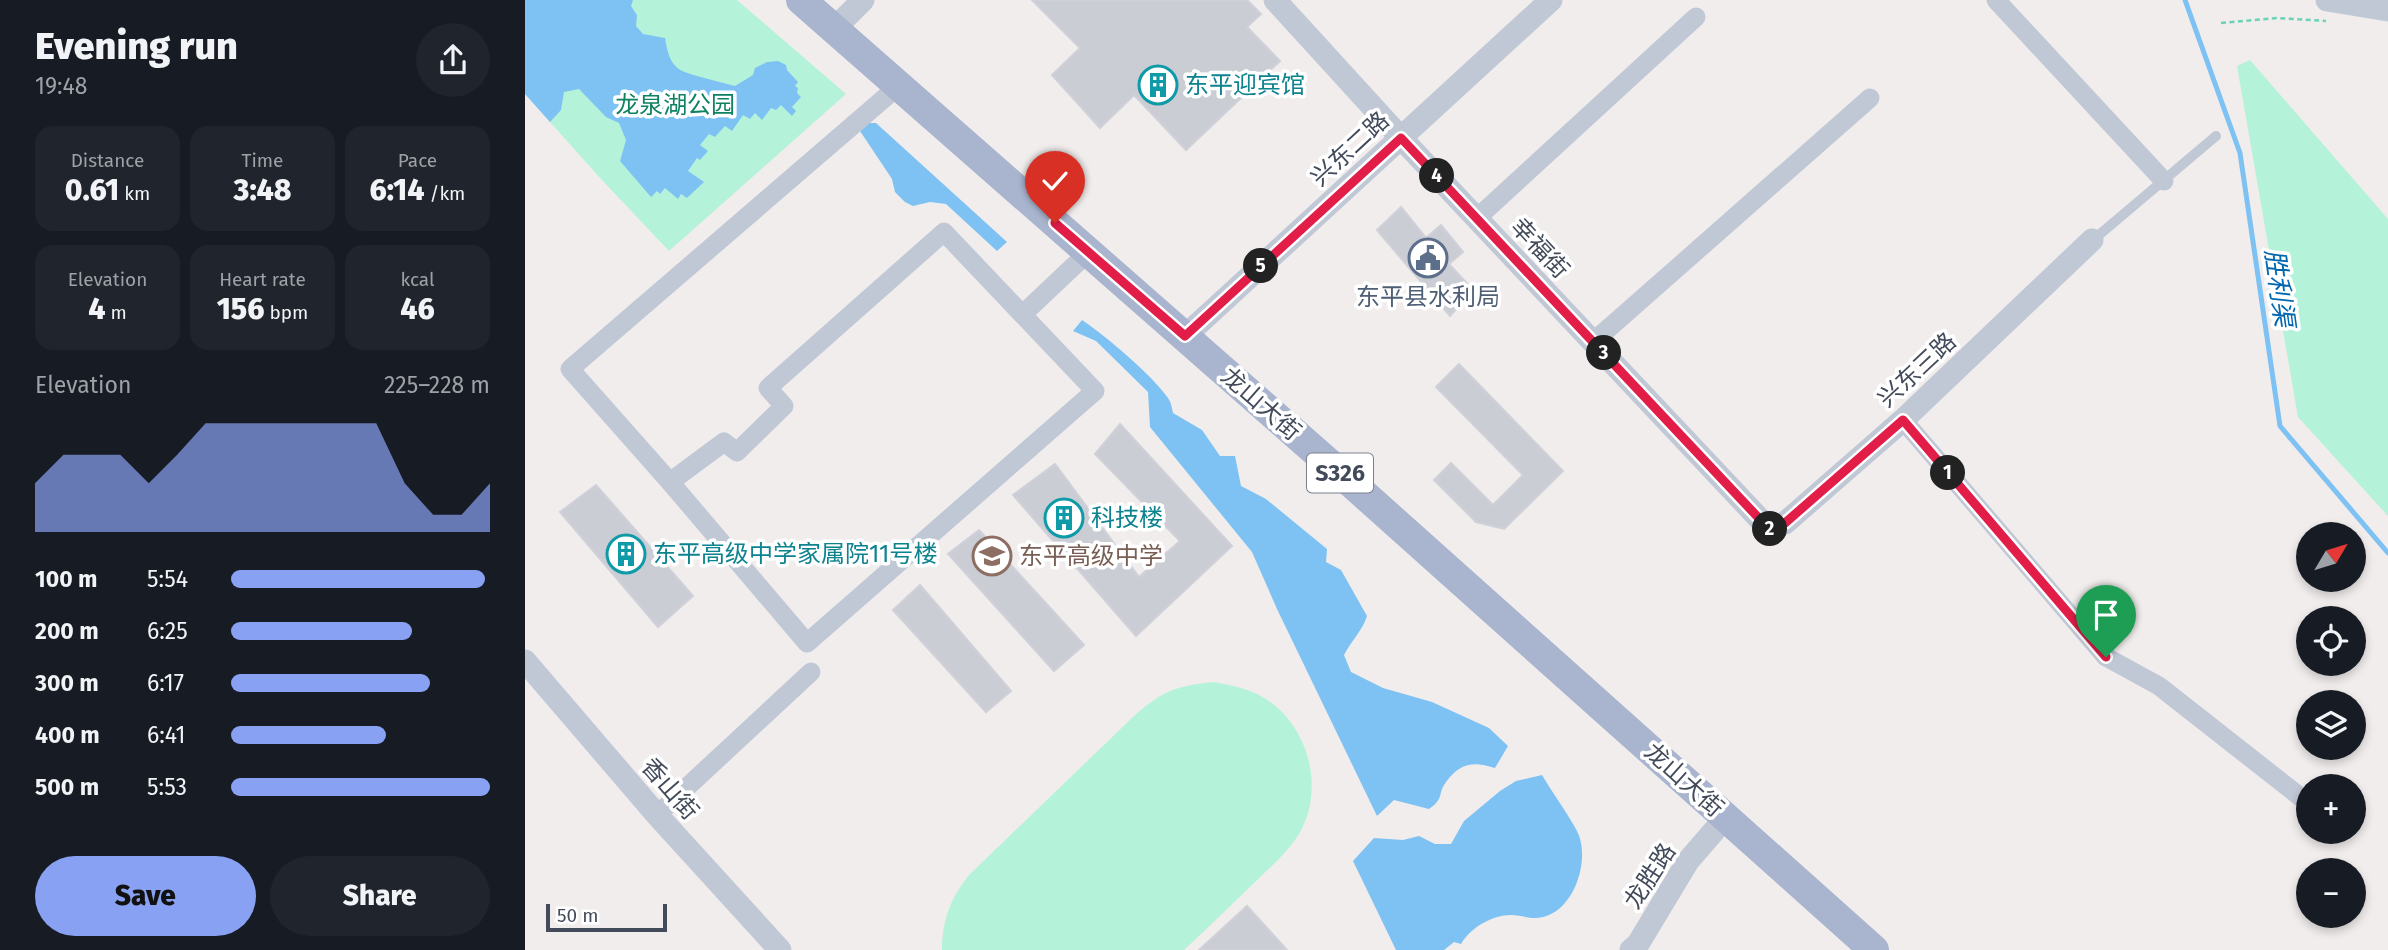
<!DOCTYPE html>
<html lang="en">
<head>
<meta charset="utf-8">
<style>
  body { margin:0; font-family:"Fira Sans","Noto Sans SC",sans-serif; background:#20242c; color:#f1f3f6; height:100vh; display:flex; flex-direction:column; font-size:26px; white-space:nowrap }
  * { box-sizing:border-box; margin:0 }
  p { font-size:23px; color:#9ea1a6 }
  .icon { flex:none; width:38px; height:38px; fill:none; stroke:currentColor; stroke-width:2; stroke-linecap:round; stroke-linejoin:round }
  .map { position:relative; flex:1; overflow:hidden }
  .side { display:flex; flex-direction:column; background:#171b24; width:525px }
  .side>* { flex:none }
  .needle { width:46px; rotate:52deg }
  .tools { position:absolute; left:1771px; top:522px; display:grid; gap:14px }
  .tools a { display:grid; place-items:center; width:70px; height:70px; border-radius:50%; background:#171b24; box-shadow:0 4px 10px #0003; font-size:35px }
  .scale { position:absolute; left:21px; bottom:18px; width:121px; box-sizing:border-box; padding-left:7px; border:4px solid #434b5b; border-top:0; font-size:19px; line-height:24px; white-space:nowrap; color:#434b5b; -webkit-text-stroke:5px #fff; paint-order:stroke }
  .pin { position:absolute; display:grid; place-items:center; width:60px; height:60px; color:#fff; margin:-72px -30px; border-radius:50% 50% 50% 0; rotate:-45deg; box-shadow:0 0 7px #0007 }
  .pin .icon { rotate:45deg }
  .km { position:absolute; width:35px; height:35px; margin:-18px; border-radius:50%; background:#222; color:#fff; font-size:19px; line-height:35px; text-align:center }
  .round { display:grid; place-items:center; flex:none; width:74px; height:74px; border-radius:37px; background:#20242c }
  .headline { display:flex; align-items:center; justify-content:space-between; height:119px; padding:0 35px }
  h1 { font-size:38px; font-weight:800; line-height:52px }
  .stats { display:grid; grid-template-columns:repeat(3,1fr); gap:10px; height:119px; padding:7px 35px }
  .stats div { display:grid; align-content:center; border-radius:18px; background:#20242c; text-align:center }
  .stats b { font-size:30px; font-weight:800 }
  .stats small { font-size:19px; font-weight:400 }
  .stats p { font-size:19px }
  .chart { height:196px; padding:14px 35px }
  .chart p { display:flex; justify-content:space-between }
  .chart svg { width:100%; height:126px; margin-top:7px; fill:#89a1f2; opacity:.7 }
  .cta { display:flex; gap:14px; margin-top:auto; padding:14px 35px }
  .cta a { flex:1; height:80px; border-radius:42px; background:#89a1f2; color:#111; font-size:28px; font-weight:800; line-height:80px; text-align:center }
  .cta a+a { background:#20242c; color:#f1f3f6 }
  ul { padding:0 35px; list-style:none; font-size:23px }
  li { display:grid; grid-template-columns:112px 84px 1fr; align-items:center; height:52px }
  li i { height:18px; border-radius:9px; background:#89a1f2 }
  main { display:flex; flex:1; min-height:0 }
  .map>svg:first-child { display:block }
  .green { fill:#b5f2da }
  .water { fill:#7ec2f3 }
  .lines { fill:none; stroke-linecap:round; stroke-linejoin:round }
  .stream { stroke:#7ec2f3; stroke-width:5 }
  .building { fill:#cbcdd5; stroke:#d0d0d9; stroke-width:2 }
  .path { stroke:#6bd3b5; stroke-width:2.5; stroke-dasharray:5 3.5; stroke-linecap:butt }
  .service { stroke:#c1c8d5; stroke-width:10 }
  .minor { stroke:#c1c8d5; stroke-width:19 }
  .tertiary { stroke:#c1c8d5; stroke-width:23 }
  .primary { stroke:#a9b4ce; stroke-width:30 }
  .route-casing { stroke:#fff; stroke-width:14 }
  .route { stroke:#e11d48; stroke-width:9 }
  .labels { text-anchor:middle; dominant-baseline:central; stroke-width:7; stroke-linejoin:round; paint-order:stroke }
  .shield { fill:#fff; stroke:#7b818c; stroke-width:2 }
  .shield-label { font-size:23px; font-weight:bold; fill:#434b5b }
  .culture-label { font-size:24px; fill:#0d838f; stroke:#fff; text-anchor:start }
  .park-label { font-size:24px; fill:#0e8261; stroke:#fff }
  .street-label { font-size:24px; fill:#434b5b; stroke:#fff }
  .service-label { font-size:24px; fill:#4e5e75; stroke:#fff }
  .education-label { font-size:24px; fill:#785e54; stroke:#fff; text-anchor:start }
  .water-label { font-size:26px; font-style:italic; fill:#0067b1; stroke:#fff }
</style>
</head>
<body>
<main>
<section class="side">
<div class="headline"><div><h1>Evening run</h1><p>19:48</p></div><a class="round"><svg class="icon" aria-label="share" viewBox="0 0 24 24"><path d="M12 15V3M7 8l5-5 5 5M5 13v7h14v-7"/></svg></a></div>
<div class="stats">
<div><p>Distance</p><b>0.61<small> km</small></b></div>
<div><p>Time</p><b>3:48</b></div>
<div><p>Pace</p><b>6:14<small> /km</small></b></div>
</div>
<div class="stats">
<div><p>Elevation</p><b>4<small> m</small></b></div>
<div><p>Heart rate</p><b>156<small> bpm</small></b></div>
<div><p>kcal</p><b>46</b></div>
</div>
<div class="chart"><p><span>Elevation</span>225–228 m</p>
<svg viewBox="0 0 160 44" preserveAspectRatio="none"><path d="M0 44V27L10 17L20 17L30 17L40 27L50 17L60 6L70 6L80 6L90 6L100 6L110 6L120 6L130 27L140 38L150 38L160 27V44z"/></svg>
</div>
<ul>
<li><b>100 m</b>5:54<i style="width:98%"></i></li>
<li><b>200 m</b>6:25<i style="width:70%"></i></li>
<li><b>300 m</b>6:17<i style="width:77%"></i></li>
<li><b>400 m</b>6:41<i style="width:60%"></i></li>
<li><b>500 m</b>5:53<i style="width:100%"></i></li>
</ul>
<div class="cta"><a>Save</a><a>Share</a></div>
</section>
<div class="map">
<svg width="1863" height="950" viewBox="0 0 1863 950">
  <rect width="100%" height="100%" fill="#f0edec"/>
  <g class="green">
    <polygon points="0,0 212,0 321,94 144,251 76,179 0,94"/>
    <polygon points="1725,60 1863,219 1863,516 1773,417 1712,66"/>
    <path d="M689,682C709,686 727,689 744,701C787,731 801,797 770,840C759,856 743,869 729,883C706,905 683,928 659,950H417C417,920 426,897 445,874L608,717C637,691 650,686 689,682Z"/>
  </g>
  <g class="water">
    <path d="M0,0H108L106,6L112,15L111,26L118,34L140,38C145,71 154,71 183,79C192,81 201,84 210,86L228,75L230,68L242,62L253,61L261,65L262,70L273,82L270,86L273,88L272,93L276,97L267,107L271,111L267,116L256,105L251,110L246,108L237,120L230,113L225,119L218,115L207,131L200,126L190,137L184,134L175,145L183,151L175,160L172,158L163,171L179,182L162,198L156,194L153,199L140,188L135,194L132,191L126,197L95,161L101,140L94,123L81,117L54,89L39,92L36,110L25,122L0,94Z"/>
    <polygon points="342,123 351,123 482,242 472,251 421,204 405,202 388,206 380,202 370,192 367,179 335,131"/>
    <path d="M557,320C581,336 627,375 643,398C646,402 647,408 648,413L677,430L695,456H710L716,486L741,499L802,549L801,562L816,570L842,616C838,630 826,641 819,655L826,672L858,688L907,702L964,728L983,746L970,768C948,761 935,763 921,782C912,794 920,798 904,809L869,800L852,816L752,609L727,552L625,427L623,392L571,341L548,331Z"/>
    <path d="M1017,775C1028,794 1042,812 1052,831C1066,858 1050,910 1018,917C1006,920 997,915 986,915C967,915 945,928 936,944L929,942L919,950H871L828,861L849,838L878,840L894,836L910,844H926L939,821L975,791L991,781Z"/>
  </g>
  <g class="lines">
    <polyline class="stream" points="1660,0 1715,153 1755,426 1863,553"/>
  </g>
  <g class="building">
    <polygon points="507,0 722,0 736,14 722,27 755,61 661,150 609,95 575,128 527,75 555,48"/>
    <polygon points="876,207 901,238 916,225 938,252 924,264 948,290 925,316 852,230"/>
    <polygon points="934,364 1038,471 979,529 951,522 909,480 926,463 968,505 998,475 911,387"/>
    <polygon points="595,424 707,546 611,636 488,495 530,464 614,577 655,541 570,454"/>
    <polygon points="71,485 168,596 133,627 35,512"/>
    <polygon points="454,530 559,645 529,671 423,554"/>
    <polygon points="395,585 486,691 461,712 368,610"/>
    <polygon points="722,906 762,950 674,950"/>
  </g>
  <g class="lines">
    <polyline class="path" points="1696,23 1752,18 1801,21"/>
    <polyline class="service" points="1568,240 1691,136"/>
    <g class="minor">
      <polyline points="1471,0 1639,181"/>
      <polyline points="952,218 1171,17"/>
      <polyline points="498,314 553,262"/>
      <polyline points="1068,342 1345,98"/>
      <polyline points="1378,420 1581,657 1634,686 1783,803"/>
      <polyline points="145,482 199,442 212,452 259,406 243,388 419,232 570,391 282,643 145,482 45,369 363,95"/>
      <polyline points="132,815 286,672"/>
    </g>
    <g class="tertiary">
      <polyline points="750,0 876,138 1244,529 1260,523 1378,420 1567,240"/>
      <polyline points="1802,0 1863,10"/>
      <polyline points="309,29 338,0"/>
      <polyline points="660,336 1026,0"/>
      <polyline points="0,661 132,815 255,950"/>
      <polyline points="1106,950 1113,944 1163,861 1189,831"/>
    </g>
    <polyline class="primary" points="276,0 823,480 1349,950"/>
  </g>
  <g class="lines">
    <defs>
      <polyline id="route" points="530,223 660,336 876,138 1244,529 1260,523 1378,420 1581,657"/>
    </defs>
    <use href="#route" class="route-casing"/>
    <use href="#route" class="route"/>
  </g>
  <defs>
    <symbol id="building-ring" viewBox="-11 -11 22 22"><circle r="9.5" fill="#fff" stroke="#0f9aa8" stroke-width="1.5"/><path d="M-4-6H4V6H1V3H-1V6H-4ZM-2.5-4.3h1.7v1.8h-1.7ZM.8-4.3h1.7v1.8H.8ZM-2.5-1h1.7V.8h-1.7ZM.8-1h1.7V.8H.8Z" fill="#0f9aa8"/></symbol>
    <symbol id="civic-ring" viewBox="-11 -11 22 22"><circle r="9.5" fill="#fff" stroke="#5c6f8a" stroke-width="1.5"/><path d="M-.6-6.5H3V-4.5H.6V-3L4-1V1h2V6H-6V1h2V-1L-.6-3ZM-1.2 2.5V6h2.4V2.5Z" fill="#5c6f8a"/></symbol>
    <symbol id="school-ring" viewBox="-11 -11 22 22"><circle r="9.5" fill="#fff" stroke="#8d6e63" stroke-width="1.5"/><path d="M0-5L7-2L0 1L-7-2ZM-4 1L0 2.5L4 1V4Q0 6-4 4Z" fill="#8d6e63"/></symbol>
  </defs>
  <g fill-rule="evenodd">
    <use href="#building-ring" x="611" y="63" width="44" height="44"/>
    <use href="#civic-ring" x="881" y="236" width="44" height="44"/>
    <use href="#building-ring" x="517" y="496" width="44" height="44"/>
    <use href="#building-ring" x="79" y="532" width="44" height="44"/>
    <use href="#school-ring" x="445" y="534" width="44" height="44"/>
  </g>
  <g class="labels">
    <rect class="shield" x="782" y="453.5" width="66" height="39" rx="5"/>
    <g class="shield-label">
      <text x="815" y="473">S326</text>
    </g>
    <g class="culture-label">
      <text x="660" y="85">东平迎宾馆</text>
      <text x="566" y="518">科技楼</text>
      <text x="128" y="554">东平高级中学家属院11号楼</text>
    </g>
    <g class="park-label">
      <text x="150" y="105">龙泉湖公园</text>
    </g>
    <g class="street-label">
      <text transform="translate(825 149) rotate(-43)">兴东二路</text>
      <text transform="translate(1015 248) rotate(47)">幸福街</text>
      <text transform="translate(1392 370) rotate(-43)">兴东三路</text>
      <text transform="translate(736 404) rotate(41)">龙山大街</text>
      <text transform="translate(1159 780) rotate(42)">龙山大街</text>
      <text transform="translate(145 789) rotate(49)">香山街</text>
      <text transform="translate(1125 876) rotate(-57)">龙胜路</text>
    </g>
    <g class="service-label">
      <text x="903" y="297">东平县水利局</text>
    </g>
    <g class="education-label">
      <text x="494" y="556">东平高级中学</text>
    </g>
    <g class="water-label">
      <text transform="translate(1754 288) rotate(82)">胜利渠</text>
    </g>
  </g>
</svg>
<div class="tools">
<a><svg class="needle" viewBox="-14 -14 28 28"><path d="M0-13l5 13h-10z" fill="#e53935"/><path d="M0 13l5-13h-10z" fill="#9ea1a6"/></svg></a>
<a><svg class="icon" aria-label="locate" viewBox="0 0 24 24"><circle cx="12" cy="12" r="6"/><path d="M12 2v4M12 18v4M2 12h4M18 12h4"/></svg></a>
<a><svg class="icon" aria-label="layers" viewBox="0 0 24 24"><path d="M12 4l9 5-9 5-9-5zM3 14l9 5 9-5"/></svg></a>
<a>+</a>
<a>−</a>
</div>
<div class="scale">50 m</div>
<div class="pin" style="left:1581px;top:657px;background:#1e9e55"><svg class="icon" aria-label="arrive" viewBox="0 0 24 24"><path d="M6 21V4h12l-3 4 3 4H6"/></svg></div>
<div class="pin" style="left:530px;top:223px;background:#d93025"><svg class="icon" aria-label="check" viewBox="0 0 24 24"><path d="M5 12l5 5 9-10"/></svg></div>
<b class="km" style="left:1423px;top:473px">1</b>
<b class="km" style="left:1245px;top:529px">2</b>
<b class="km" style="left:1079px;top:353px">3</b>
<b class="km" style="left:912px;top:176px">4</b>
<b class="km" style="left:736px;top:266px">5</b>
</div>
</main>
</body>
</html>
